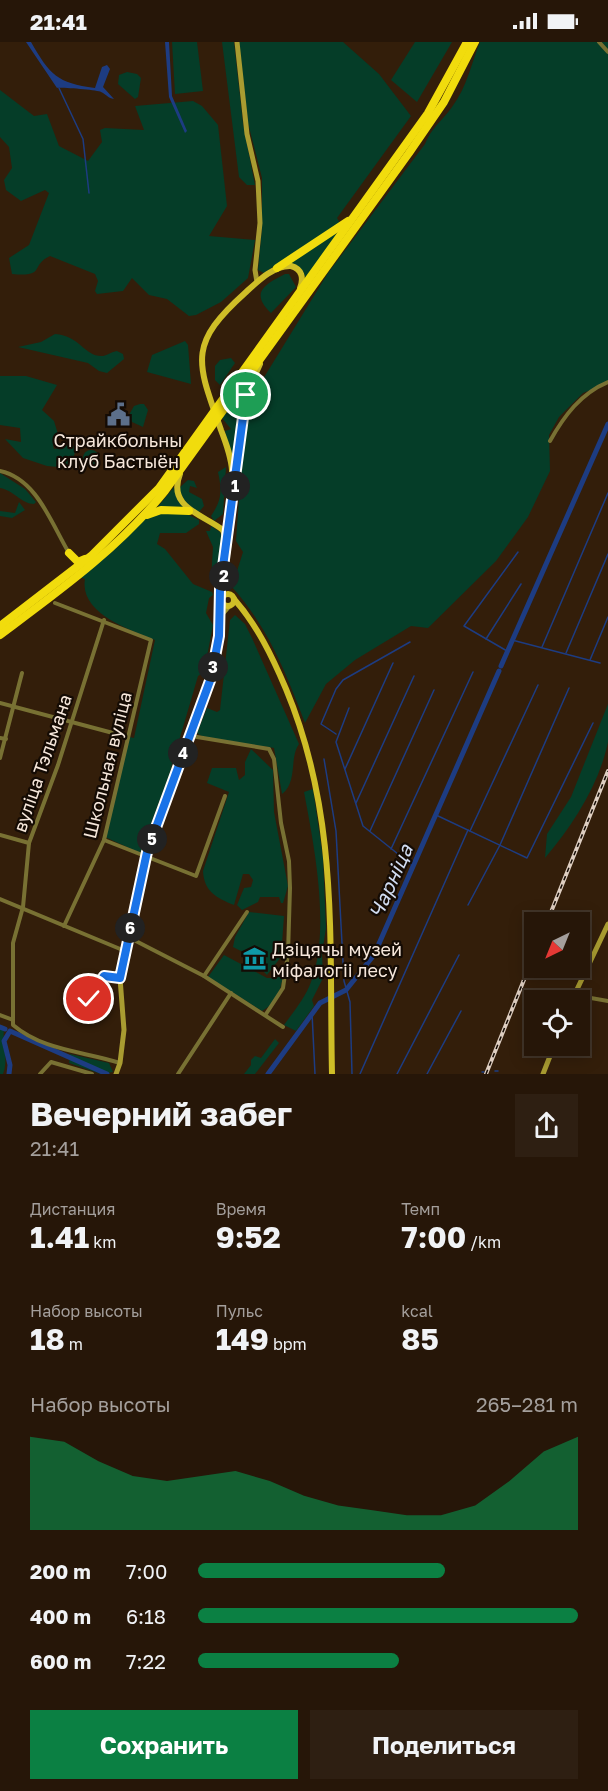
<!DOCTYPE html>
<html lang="ru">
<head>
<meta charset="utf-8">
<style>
  body { margin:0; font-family:"Golos Text",sans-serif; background:#2e1f12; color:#f1f3f6; height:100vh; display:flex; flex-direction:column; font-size:22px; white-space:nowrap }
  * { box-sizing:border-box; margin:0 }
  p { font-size:20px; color:#a49f9c }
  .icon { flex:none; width:33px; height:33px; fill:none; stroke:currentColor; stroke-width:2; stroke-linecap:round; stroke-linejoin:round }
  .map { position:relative; height:1032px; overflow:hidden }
  .details { display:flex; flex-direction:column; background:#261608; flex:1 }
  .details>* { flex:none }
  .needle { width:39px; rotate:223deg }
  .fabs { position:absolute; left:524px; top:870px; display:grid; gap:12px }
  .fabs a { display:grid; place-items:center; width:66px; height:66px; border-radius:0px; background:#261608; box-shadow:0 3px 15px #0003,0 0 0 2px #423529; font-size:30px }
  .pin { position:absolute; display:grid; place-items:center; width:51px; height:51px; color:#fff; margin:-26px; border:3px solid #fff; border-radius:50%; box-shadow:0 2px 6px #0007 }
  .km { position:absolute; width:30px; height:30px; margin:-15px; border-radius:50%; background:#222; color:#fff; font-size:16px; line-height:30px; text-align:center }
  .round { display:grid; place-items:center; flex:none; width:63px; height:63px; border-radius:0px; background:#2e1f12 }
  .overview { display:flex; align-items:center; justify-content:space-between; height:102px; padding:0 30px }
  h1 { font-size:33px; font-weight:700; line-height:45px }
  .stats { display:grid; grid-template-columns:repeat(3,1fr); gap:9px; height:102px; padding:6px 30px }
  .stats div { display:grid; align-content:center }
  .stats b { font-size:30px; font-weight:700 }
  .stats small { font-size:16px; font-weight:400 }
  .stats p { font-size:16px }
  .chart { height:168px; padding:12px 30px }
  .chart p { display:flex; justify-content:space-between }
  .chart svg { width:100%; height:108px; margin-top:6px; fill:#0b8043; opacity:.7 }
  .primary-button { display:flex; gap:12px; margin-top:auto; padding:12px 30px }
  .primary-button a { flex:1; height:69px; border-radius:0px; background:#0b8043; color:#fff; font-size:24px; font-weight:700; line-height:69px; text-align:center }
  .primary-button a+a { background:#2e1f12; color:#f1f3f6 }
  ul { padding:0 30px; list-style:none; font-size:20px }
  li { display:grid; grid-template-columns:96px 72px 1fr; align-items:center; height:45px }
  li i { height:15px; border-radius:8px; background:#0b8043 }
  .status { display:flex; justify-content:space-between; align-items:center; height:42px; padding:0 30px; background:#261608; direction:ltr }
  .status svg { height:16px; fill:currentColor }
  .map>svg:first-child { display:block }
  .green { fill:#053d28 }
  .water { fill:#1d3c82 }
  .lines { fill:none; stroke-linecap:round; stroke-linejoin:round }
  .stream { stroke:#1d3c82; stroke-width:1.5 }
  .river { stroke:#1d3c82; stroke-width:5 }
  .street { stroke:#787133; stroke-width:4 }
  .secondary { stroke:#a99c31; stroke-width:5 }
  .primary { stroke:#cfbe27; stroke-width:6 }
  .highway { stroke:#f1dc0d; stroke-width:8 }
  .rail-casing { stroke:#decec1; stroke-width:4 }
  .rail { stroke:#140b04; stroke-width:1.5; stroke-dasharray:4.5; stroke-linecap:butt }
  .route-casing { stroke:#fff; stroke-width:12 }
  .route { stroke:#1a73e8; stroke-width:8 }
  .labels { text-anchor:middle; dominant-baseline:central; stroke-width:4.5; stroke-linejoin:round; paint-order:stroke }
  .poi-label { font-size:18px; fill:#f6e7db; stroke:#140b04 }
  .street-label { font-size:18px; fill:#f6e7db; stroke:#140b04 }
  .water-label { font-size:20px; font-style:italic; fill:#d1dcf1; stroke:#140b04 }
</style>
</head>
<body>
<div class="status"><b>21:41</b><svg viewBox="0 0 49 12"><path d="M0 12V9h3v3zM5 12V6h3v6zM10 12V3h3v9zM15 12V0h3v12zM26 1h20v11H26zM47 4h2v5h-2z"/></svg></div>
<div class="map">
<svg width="608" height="1032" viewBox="0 0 608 1032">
  <rect width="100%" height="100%" fill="#331e0a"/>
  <g class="green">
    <polygon points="172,0 197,0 203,49 175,52"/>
    <polygon points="222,0 234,0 243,81 255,143 247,143 239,135"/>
    <polygon points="239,0 343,0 379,32 411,74 337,176 340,181 264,231 258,228 262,186 262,136 248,81"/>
    <polygon points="415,0 452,0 417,60 391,38"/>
    <path d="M480,0H608V341L583,351L559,375L549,393L550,429L528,475L496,519L428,586L411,584L355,618L326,642L305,681C285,629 269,587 232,545L243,510L236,499L244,387L263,337L328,231L425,102C431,86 442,79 452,65C467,45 471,22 480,0Z"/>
    <polygon points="127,30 137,32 141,36 138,55 135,57 118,42 119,33"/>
    <path d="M0,48L34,74L47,72L59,104L88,119L102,100L100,88L105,86L144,88L135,64L193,59L202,64L218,83L227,164L209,194L255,198L248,236L221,260L196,273L189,274L167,257L149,253L132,236L123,249L97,252L95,249L98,239L95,232L50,214C29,224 47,235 12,232L9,216L29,203L49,151L45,148L21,159L6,148L4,138L12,126L9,105L0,95Z"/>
    <polygon points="340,189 306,237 302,228 286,222"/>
    <path d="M285,232H289L296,245L271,271C249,250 266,242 285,232Z"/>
    <path d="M55,292C81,294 84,315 103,314C108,313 111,310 117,309L123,312L124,317L107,331L99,329L88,321L18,305L41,300Z"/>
    <polygon points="185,299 188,303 191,342 147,330 152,313"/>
    <polygon points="231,316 235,321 220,343 215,338 215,324 220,318"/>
    <polygon points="0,334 26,334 57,343 42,368 54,379 58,392 53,403 54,407 72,402 76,407 70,426 47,424 23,416 5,397 21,400 20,386 0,383"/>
    <polygon points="249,339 248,341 235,430 225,389 231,387 222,376"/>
    <polygon points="140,362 144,362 148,368 143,385 132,380 129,373 134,364"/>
    <circle cx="91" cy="416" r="8"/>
    <path d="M226,425L223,472L214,479L211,474C222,458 222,449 218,430Z"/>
    <path d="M0,431L25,447L36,460L34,462C22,462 13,448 0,446Z"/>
    <polygon points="188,438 194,439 197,446 190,444 189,450 202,457 204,464 199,470 187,463 178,447"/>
    <polygon points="174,445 177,456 185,466 172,465 155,468"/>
    <polygon points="19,460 25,468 12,476 0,474 0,469 15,471"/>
    <path d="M158,470L187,472L199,478V482L186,491H160L157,502L165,507L193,542L212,550L213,553L209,556L206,571L213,583L204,630L198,634L169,733L140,811L105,795L129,695L134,696L155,598C130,588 79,571 85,537L80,535L113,509L147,475Z"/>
    <polygon points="211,484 220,490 222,496 218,540 215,542 211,539 213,505 206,489 210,489"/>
    <path d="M235,573L245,582L252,596L299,702C289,716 298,740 282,752L274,706C255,702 210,703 197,691L207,666L217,670L220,668L230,578Z"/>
    <path d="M608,662C608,674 608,688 608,700C599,743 573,783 545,816L547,792L571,755Z"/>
    <path d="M251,707L273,728L274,770L288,844L283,861H281L279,855H260L258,860L242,868L237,863L244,846L251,845L253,838L249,832H243L234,863C217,856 204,850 203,829L229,750L207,741L212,726H236L239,738L245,733V720Z"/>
    <path d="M313,747L323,815L326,886L322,911L323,936L312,958L314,964L296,989L284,983C294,969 305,956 311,940C331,888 314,803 304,750Z"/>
    <polygon points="249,870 284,874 281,915 267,933 264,930 264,921 233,905 235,895"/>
    <path d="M224,913L267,936H277L285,922C282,942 280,959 262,969L208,935Z"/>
    <path d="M0,985L4,986C2,1002 9,1018 3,1032H0Z"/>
    <polygon points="275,997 279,1001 255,1032 244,1032 251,1023 251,1018 255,1014 261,1016"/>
    <polygon points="70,1012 109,1021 113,1030 101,1032 69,1021"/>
  </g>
  <g class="water">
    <path d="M26,0H31C50,33 57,41 95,46L102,25L107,23L110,27L103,45L114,57C108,56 107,53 101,50C98,48 60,45 57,46Z"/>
    <polygon points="165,0 169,0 172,54 187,89 185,91 169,55"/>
  </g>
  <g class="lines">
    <g class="stream">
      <polyline points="59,46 83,97 89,151"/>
      <polyline points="486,597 521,542"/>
      <polyline points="512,598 600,621"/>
      <polyline points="542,605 608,451"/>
      <polyline points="507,609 464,584 518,510"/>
      <polyline points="566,611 608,512"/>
      <polyline points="590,618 608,575"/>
      <polyline points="349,666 336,700 363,784 413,824"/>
      <polyline points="336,692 321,682 336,647 343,638 410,600"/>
      <polyline points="324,717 336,789 344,939 350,960 352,1032"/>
      <polyline points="345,727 393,621"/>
      <polyline points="356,761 414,634"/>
      <polyline points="436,773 527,816 593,681"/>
      <polyline points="370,789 434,648"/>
      <polyline points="470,789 538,643"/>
      <polyline points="391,807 473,630"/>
      <polyline points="468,863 500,803 569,646"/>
      <polyline points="312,971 315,1032"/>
      <polyline points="495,1029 498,1029"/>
      <polyline points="482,1030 484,1030"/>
      <polyline points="360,1032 468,788"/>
      <polyline points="397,1032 459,913"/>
      <polyline points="427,1032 461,969"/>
    </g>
    <g class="river">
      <polyline points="501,624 608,382"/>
      <polyline points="0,985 5,987"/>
      <polyline points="9,1032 10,1023 4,999 10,989 107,1032"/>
      <polyline points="268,1032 320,961 346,948 374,913 499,629"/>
    </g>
    <g class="street">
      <polyline points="599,0 608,10"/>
      <path d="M550,399C564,374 581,351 608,340"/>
      <path d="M0,429C37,437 51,481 69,511"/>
      <polyline points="55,561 151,598 104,798 64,884"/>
      <path d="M104,578L58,723L29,801L23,865L13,901V983C44,1009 83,1009 120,1021"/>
      <polyline points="0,661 128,695"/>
      <polyline points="191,694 269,707 274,717 281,781 289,819 290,846 288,912 283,946 266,972"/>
      <polyline points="0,696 6,697"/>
      <polyline points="0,716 22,631"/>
      <polyline points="0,793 29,801"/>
      <polyline points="104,798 196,834 225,754"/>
      <polyline points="0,857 125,909"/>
      <polyline points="128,895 204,934 283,985"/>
      <polyline points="204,934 247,870"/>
      <polyline points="574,953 608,959"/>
      <polyline points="82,968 104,934 120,936"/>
      <polyline points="0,973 13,978"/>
      <polyline points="40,1032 51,1020 92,1032"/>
      <polyline points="178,1032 231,951"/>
    </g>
    <g class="secondary">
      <polyline points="237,0 247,92 258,139 260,181 255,228 257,240"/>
      <polyline points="222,572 229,564"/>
      <polyline points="572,958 608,882"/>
      <polyline points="116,1032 120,1021 124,988 120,936 146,816 207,651 219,594 222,560"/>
      <polyline points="543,1032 554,1004"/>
    </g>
    <g class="primary">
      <path d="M180,432C167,465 202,472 223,488L226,498"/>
      <polyline points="235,441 246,353 260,322"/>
      <circle cx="228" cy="558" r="6"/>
      <path d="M222,555L221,547C228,515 235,460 232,428C231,414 226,401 221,388C197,320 187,303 245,251C257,240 274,223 291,224C302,227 304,236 300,246"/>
      <path d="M234,557C257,583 272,614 286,647C339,774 329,898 332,1032"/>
    </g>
    <g class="highway">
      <polyline points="277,226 348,179"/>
      <polyline points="147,473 161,468 189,469"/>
      <polyline points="69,511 78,520 85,517"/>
      <polyline points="0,584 91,514 159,446 428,71 467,0"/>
      <path d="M0,593C59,549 118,507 165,449L409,111L444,60L475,0"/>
    </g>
    <defs>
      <g id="rail">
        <polyline points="547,880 608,729"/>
        <polyline points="486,1032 534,913"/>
      </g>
    </defs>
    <use href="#rail" class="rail-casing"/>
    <use href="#rail" class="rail"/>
  </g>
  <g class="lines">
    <defs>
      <polyline id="route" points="89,957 104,934 120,936 147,810 211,636 219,594 220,547 246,353"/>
    </defs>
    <use href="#route" class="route-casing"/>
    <use href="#route" class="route"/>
  </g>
  <defs>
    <symbol id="civic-bare" viewBox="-9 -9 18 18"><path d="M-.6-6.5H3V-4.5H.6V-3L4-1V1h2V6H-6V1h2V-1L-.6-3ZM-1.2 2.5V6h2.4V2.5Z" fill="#5c6f8a" stroke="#140b04" stroke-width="2.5" paint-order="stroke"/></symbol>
    <symbol id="museum-bare" viewBox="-9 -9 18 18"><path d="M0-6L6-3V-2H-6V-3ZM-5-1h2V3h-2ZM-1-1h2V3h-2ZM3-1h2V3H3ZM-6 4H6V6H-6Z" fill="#0f9aa8" stroke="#140b04" stroke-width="2.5" paint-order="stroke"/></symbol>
  </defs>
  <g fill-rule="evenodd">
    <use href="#civic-bare" x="102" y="356" width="33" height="33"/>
    <use href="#museum-bare" x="238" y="900" width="33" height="33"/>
  </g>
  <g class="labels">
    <g class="poi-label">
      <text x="118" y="398">Страйкбольны<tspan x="118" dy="21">клуб Бастыён</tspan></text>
      <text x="272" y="907" text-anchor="start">Дзіцячы музей<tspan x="272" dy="21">міфалогіі лесу</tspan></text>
    </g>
    <g class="street-label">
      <text transform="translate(42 721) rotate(-71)">вуліца Тэльмана</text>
      <text transform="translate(107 723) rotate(-76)">Школьная вуліца</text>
    </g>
    <g class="water-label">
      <text transform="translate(390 839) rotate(-66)">Чарніца</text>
    </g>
  </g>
</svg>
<div class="fabs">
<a><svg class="needle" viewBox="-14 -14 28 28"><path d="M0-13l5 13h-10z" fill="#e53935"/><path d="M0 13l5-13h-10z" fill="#a49f9c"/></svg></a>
<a><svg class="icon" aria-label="locate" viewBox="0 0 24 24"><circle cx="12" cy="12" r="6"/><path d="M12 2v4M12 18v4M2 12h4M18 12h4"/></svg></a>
</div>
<div class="pin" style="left:246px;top:353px;background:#1e9e55"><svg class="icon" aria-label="arrive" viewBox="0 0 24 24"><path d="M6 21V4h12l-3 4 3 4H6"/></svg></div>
<div class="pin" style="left:89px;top:957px;background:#d93025"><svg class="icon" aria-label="check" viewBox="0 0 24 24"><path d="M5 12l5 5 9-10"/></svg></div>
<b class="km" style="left:235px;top:444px">1</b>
<b class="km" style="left:224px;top:534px">2</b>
<b class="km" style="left:213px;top:625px">3</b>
<b class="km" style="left:183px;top:711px">4</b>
<b class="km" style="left:152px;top:797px">5</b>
<b class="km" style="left:130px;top:886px">6</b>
</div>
<section class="details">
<div class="overview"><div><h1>Вечерний забег</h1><p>21:41</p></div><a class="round"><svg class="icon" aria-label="share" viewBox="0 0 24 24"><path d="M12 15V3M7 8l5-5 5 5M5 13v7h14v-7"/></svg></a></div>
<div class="stats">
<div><p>Дистанция</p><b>1.41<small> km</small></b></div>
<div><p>Время</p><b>9:52</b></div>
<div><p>Темп</p><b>7:00<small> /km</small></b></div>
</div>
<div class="stats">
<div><p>Набор высоты</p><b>18<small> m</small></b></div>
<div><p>Пульс</p><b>149<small> bpm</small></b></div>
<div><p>kcal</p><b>85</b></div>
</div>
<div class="chart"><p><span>Набор высоты</span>265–281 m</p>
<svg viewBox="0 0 160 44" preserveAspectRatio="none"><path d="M0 44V6L10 8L20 16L30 22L40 24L50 22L60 20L70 24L80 30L90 34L100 36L110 38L120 38L130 34L140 24L150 12L160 6V44z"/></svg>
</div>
<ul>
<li><b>200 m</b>7:00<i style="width:65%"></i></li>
<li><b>400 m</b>6:18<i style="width:100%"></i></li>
<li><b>600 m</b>7:22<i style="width:53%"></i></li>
</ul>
<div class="primary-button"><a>Сохранить</a><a>Поделиться</a></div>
</section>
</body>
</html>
